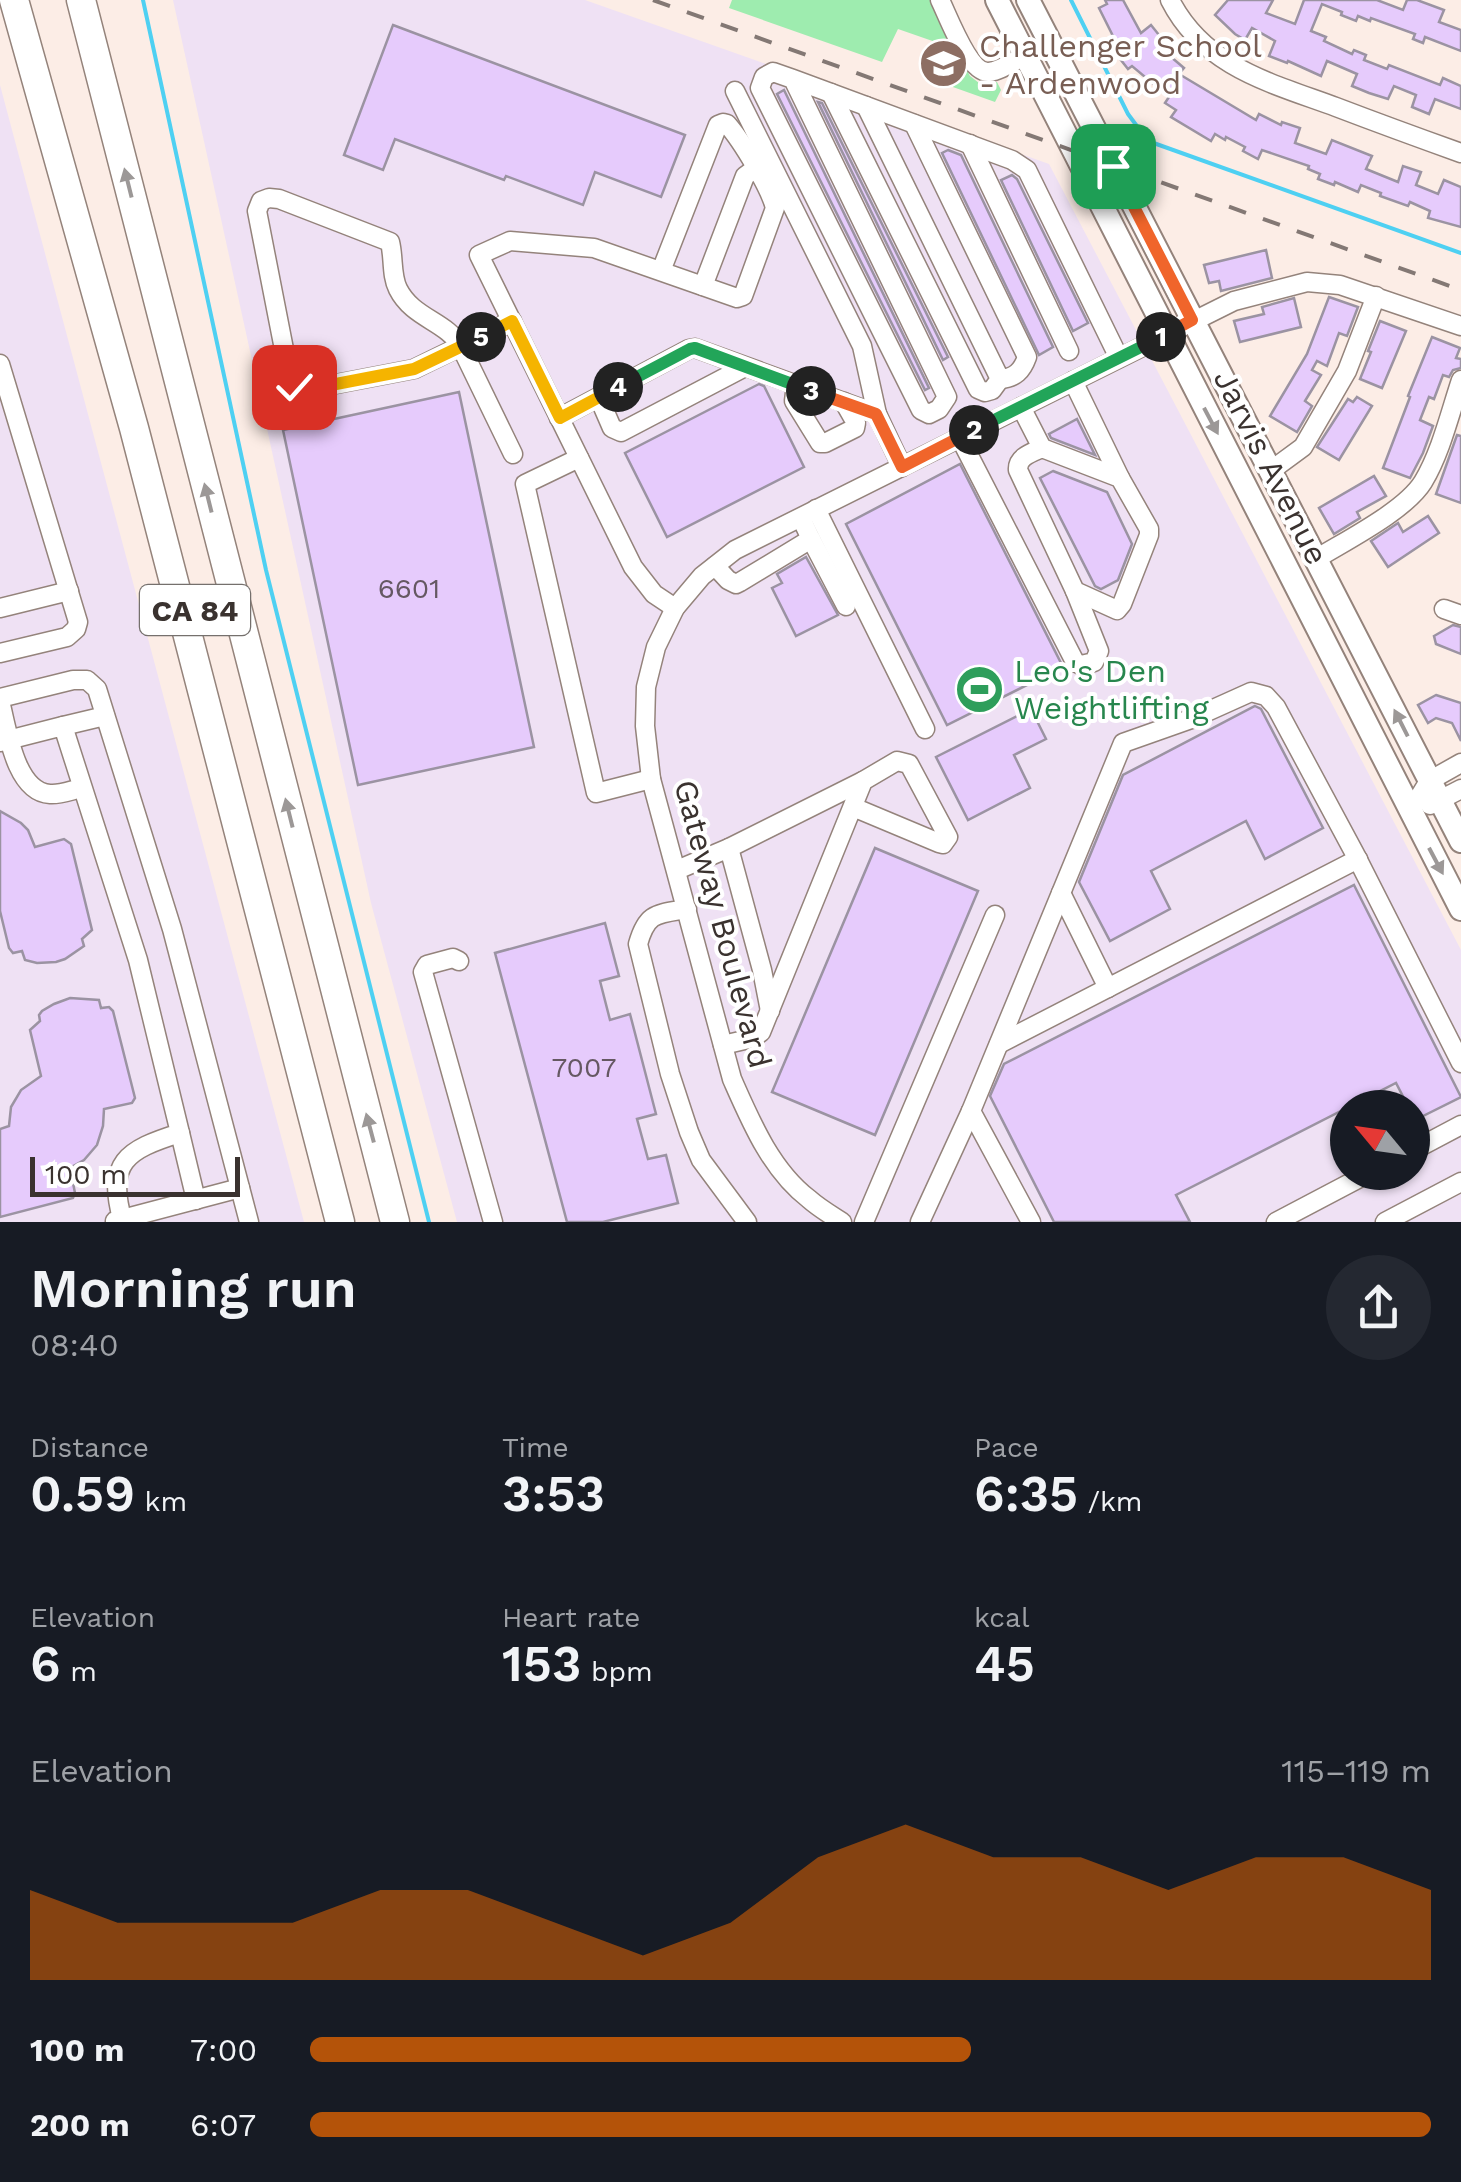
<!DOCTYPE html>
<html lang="en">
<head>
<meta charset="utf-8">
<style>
  body { margin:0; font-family:"Work Sans",sans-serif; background:#242831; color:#f1f3f6; height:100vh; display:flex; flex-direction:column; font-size:38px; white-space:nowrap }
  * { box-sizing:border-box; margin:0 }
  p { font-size:32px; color:#9ea1a6 }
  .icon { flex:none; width:55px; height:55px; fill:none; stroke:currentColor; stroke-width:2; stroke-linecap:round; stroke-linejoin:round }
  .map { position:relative; height:1222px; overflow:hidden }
  .side { display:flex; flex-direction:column; background:#171b24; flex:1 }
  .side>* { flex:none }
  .needle { width:65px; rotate:299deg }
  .controls { position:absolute; left:1330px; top:1090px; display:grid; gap:20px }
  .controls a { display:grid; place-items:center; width:100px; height:100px; border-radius:50%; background:#171b24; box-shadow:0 2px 8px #0004; font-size:50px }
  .scale { position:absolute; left:30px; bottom:25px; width:210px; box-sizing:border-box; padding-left:10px; border:5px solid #3a322f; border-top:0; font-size:28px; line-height:35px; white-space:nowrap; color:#3a322f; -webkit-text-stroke:8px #fff; paint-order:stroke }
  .pin { position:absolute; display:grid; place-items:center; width:85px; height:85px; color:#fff; margin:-42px; border-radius:20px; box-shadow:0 5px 15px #0006 }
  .km { position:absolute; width:50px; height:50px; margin:-25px; border-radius:50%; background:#222; color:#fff; font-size:28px; line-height:50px; text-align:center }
  .round { display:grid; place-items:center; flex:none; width:105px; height:105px; border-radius:52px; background:#242831 }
  .overview { display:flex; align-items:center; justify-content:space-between; height:170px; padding:0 30px }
  h1 { font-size:55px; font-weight:600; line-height:75px }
  .stats { display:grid; grid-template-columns:repeat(3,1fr); gap:15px; height:170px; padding:10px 30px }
  .stats div { display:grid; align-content:center }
  .stats b { font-size:50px; font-weight:600 }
  .stats small { font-size:28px; font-weight:400 }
  .stats p { font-size:28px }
  .chart { height:280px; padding:20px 30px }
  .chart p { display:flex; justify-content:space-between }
  .chart svg { width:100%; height:180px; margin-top:10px; fill:#b45309; opacity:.7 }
  ul { padding:0 30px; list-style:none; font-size:32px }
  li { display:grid; grid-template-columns:160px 120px 1fr; align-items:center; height:75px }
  li i { height:25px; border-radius:12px; background:#b45309 }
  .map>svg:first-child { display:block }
  .commercial { fill:#efe1f4; fill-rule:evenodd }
  .green { fill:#9eecaf }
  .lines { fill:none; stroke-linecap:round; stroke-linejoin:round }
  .stream { stroke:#4ed0f2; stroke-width:4 }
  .building { fill:#e6cbfc; stroke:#9b93a2; stroke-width:2.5 }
  .minor-casing { stroke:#94837b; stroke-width:21 }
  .major-casing { stroke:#94837b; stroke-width:26 }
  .highway-casing { stroke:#94837b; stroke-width:31 }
  .minor { stroke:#fff; stroke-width:18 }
  .major { stroke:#fff; stroke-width:22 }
  .highway { stroke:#fff; stroke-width:28 }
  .rail { stroke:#837874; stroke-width:4; stroke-dasharray:18 18; stroke-linecap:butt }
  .oneway { fill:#9c9897 }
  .split-1-casing { stroke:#fff; stroke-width:20 }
  .split-2-casing { stroke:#fff; stroke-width:20 }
  .split-3-casing { stroke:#fff; stroke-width:20 }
  .split-4-casing { stroke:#fff; stroke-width:20 }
  .split-5-casing { stroke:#fff; stroke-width:20 }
  .split-6-casing { stroke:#fff; stroke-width:20 }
  .split-1 { stroke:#f0652b; stroke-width:12 }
  .split-2 { stroke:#22a559; stroke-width:12 }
  .split-3 { stroke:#f0652b; stroke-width:12 }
  .split-4 { stroke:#22a559; stroke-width:12 }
  .split-5 { stroke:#f5b400; stroke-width:12 }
  .split-6 { stroke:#f5b400; stroke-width:12 }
  .labels { text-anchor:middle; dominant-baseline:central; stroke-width:8; stroke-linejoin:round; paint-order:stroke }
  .number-label { font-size:28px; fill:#655862 }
  .shield { fill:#fff; stroke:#75706d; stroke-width:2.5 }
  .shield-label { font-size:30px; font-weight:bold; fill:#3a322f }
  .education-label { font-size:32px; fill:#785e54; stroke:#fff; text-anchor:start }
  .street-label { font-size:32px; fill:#3a322f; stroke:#fff }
  .leisure-label { font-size:32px; fill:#27864d; stroke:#fff; text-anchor:start }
</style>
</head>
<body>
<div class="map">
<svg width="1461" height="1222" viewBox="0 0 1461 1222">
  <rect width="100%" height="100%" fill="#fcede6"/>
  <g class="commercial">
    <path d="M173,0H585L1049,164L1461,950V1222H457L371,903ZM1348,1108H1412V1172H1348Z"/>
    <polygon points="0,85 304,1222 0,1222"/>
  </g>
  <polygon class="green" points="732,0 930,0 970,76 979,83 997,82 1001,90 995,102 936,81 946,49 944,45 898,29 882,62 729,8"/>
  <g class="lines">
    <g class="stream">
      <polyline points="143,0 266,570 429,1222"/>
      <polyline points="1071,0 1128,114 1148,141 1461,253"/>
    </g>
  </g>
  <g class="building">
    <polygon points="1105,0 1123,0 1141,33 1151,25 1163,40 1157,45 1184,68 1179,74 1256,120 1259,114 1281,125 1282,122 1300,128 1295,143 1326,154 1332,140 1372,156 1366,169 1398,182 1403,166 1421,172 1416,185 1438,194 1444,180 1461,187 1461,227 1428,218 1430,211 1410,202 1408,206 1380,196 1381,193 1361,185 1358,192 1335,182 1334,185 1318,179 1320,174 1308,169 1309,166 1262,150 1258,159 1243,151 1245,147 1226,137 1225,140 1215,134 1211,141 1171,117 1176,110 1165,103 1169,97 1132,66 1128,69 1117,55 1123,49 1114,38 1099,8 1107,4"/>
    <polygon points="1228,0 1273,0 1266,13 1295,24 1304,0 1377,0 1403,10 1407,0 1417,0 1444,10 1439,22 1461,30 1461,51 1425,37 1423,43 1413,39 1415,34 1371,18 1370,21 1358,16 1356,21 1341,15 1342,12 1322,4 1311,31 1326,37 1324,41 1352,54 1354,50 1366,55 1364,60 1387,69 1389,65 1440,85 1443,78 1461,86 1461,109 1435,99 1429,114 1412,107 1416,95 1394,86 1388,99 1369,93 1352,86 1357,74 1327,61 1321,76 1288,61 1287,63 1269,56 1275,41 1252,28 1245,40 1235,34 1215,15"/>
    <polygon points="393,25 685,135 661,197 595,172 583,205 506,176 504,180 395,139 383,170 344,155"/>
    <polygon points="784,90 929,388 925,390 777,94"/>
    <polygon points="818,102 822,103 948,357 943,360"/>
    <polygon points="948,150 961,155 1053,347 1039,355 942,153"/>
    <polygon points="1012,175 1017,179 1088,323 1073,331 1001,180"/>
    <polygon points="1266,250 1272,278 1221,291 1219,281 1209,283 1204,265"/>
    <polygon points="1329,297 1358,307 1347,336 1339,333 1327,366 1317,361 1312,370 1321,375 1305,401 1312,406 1297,432 1270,416 1307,354"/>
    <polygon points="1294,298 1301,327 1240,342 1234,321 1264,314 1262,307"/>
    <polygon points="1380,321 1406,331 1382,388 1360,379 1371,352 1368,351"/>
    <polygon points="1432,337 1460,348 1456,358 1461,359 1461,368 1453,370 1449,377 1443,375 1434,399 1429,397 1420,420 1433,426 1423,453 1410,478 1383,468 1410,397 1408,396"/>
    <polygon points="759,384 764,386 804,467 667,537 625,453"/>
    <polygon points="459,392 534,747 358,785 283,430"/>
    <polygon points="1357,397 1372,406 1339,460 1317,447 1348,399 1353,402"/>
    <polygon points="1077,419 1095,455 1051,438 1049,434"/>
    <polygon points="1457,435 1461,436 1461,503 1436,494"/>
    <polygon points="960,464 1063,667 947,725 846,524"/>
    <polygon points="1053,471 1107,492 1132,544 1118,580 1101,589 1095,586 1040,478"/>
    <polygon points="1374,476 1386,496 1357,512 1360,518 1334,534 1319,508"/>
    <polygon points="1428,516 1439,533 1388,567 1371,541 1398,523 1403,532"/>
    <polygon points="806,557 838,615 796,636 772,588 782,583 777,574"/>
    <polygon points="1453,625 1461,627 1461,654 1436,644 1434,636"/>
    <polygon points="1436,695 1461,703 1461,741 1452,723 1436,718 1428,723 1418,705"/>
    <polygon points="1255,706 1261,709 1323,828 1265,859 1246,821 1151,871 1170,909 1110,941 1079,882 1123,775"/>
    <polygon points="1031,709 1046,739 1014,755 1030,788 968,820 936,757"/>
    <polygon points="0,811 21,823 28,830 35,847 64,839 71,844 92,930 82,939 84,946 65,959 56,962 37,963 25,960 22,951 13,953 9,948 0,911"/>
    <polygon points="875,848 978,891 875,1135 772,1092"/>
    <polygon points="1354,885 1461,1097 1415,1120 1412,1108 1409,1108 1396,1083 1176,1195 1190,1222 1054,1222 990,1096 1004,1064"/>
    <polygon points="605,923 619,976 600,981 610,1020 630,1014 656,1114 637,1119 648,1159 666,1155 678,1203 603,1222 567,1222 495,953"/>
    <polygon points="70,998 99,1000 101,1008 109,1007 113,1011 135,1098 132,1103 104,1109 103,1126 97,1145 84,1160 70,1168 75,1193 73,1198 0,1217 0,1129 9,1126 11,1107 21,1090 41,1076 30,1030 40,1021 39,1015 42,1011 54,1004"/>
  </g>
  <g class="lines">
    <defs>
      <g id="minor">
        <path d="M940,0C948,16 969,74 989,72C1001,71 1015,60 1026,55"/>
        <path d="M1170,0C1204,67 1271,83 1336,107C1378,123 1419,138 1461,153"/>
        <polyline points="793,79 947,397 939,409 929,414 921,410 760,88 764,77 773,72 793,79 1012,160 1027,170 1119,358"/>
        <polyline points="735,91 862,346 877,414 902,467"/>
        <polyline points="831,93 978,389 985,392 992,390 1000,379 866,106"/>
        <path d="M914,124L1027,357C1022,371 1015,378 1000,379"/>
        <polyline points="970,144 1069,351"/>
        <path d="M661,271L718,125L723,123L727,124C741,140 770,187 775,208L743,296L737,298L594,248L510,241L479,255L633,567L654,594L675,608"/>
        <polyline points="703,286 745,176 763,163"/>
        <path d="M512,321L414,369L336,384L294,387L291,385L257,211L261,201L269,198L279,199L390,242C394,258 391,275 398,289C413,319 447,321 461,347L513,454"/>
        <polyline points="0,364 78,622 76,629 67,637 0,653"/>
        <polyline points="1073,381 1120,478"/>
        <polyline points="796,385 794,401 820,443 825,443 855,428 856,423 844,402"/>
        <polyline points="599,398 612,428 621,432 745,367"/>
        <path d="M1021,407L1042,448L1120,478L1149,529V535L1122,604L1117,610L1075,591L1018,470C1017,457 1031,453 1042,448"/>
        <polyline points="559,418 689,349 695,348 877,414"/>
        <polyline points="960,438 1075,662 1081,665 1094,662 1099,651 1075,591"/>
        <polyline points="579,458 525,484 596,793 651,779"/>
        <polyline points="1269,472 1303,447 1347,371 1376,296"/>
        <polyline points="816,509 925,729"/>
        <polyline points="811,539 846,606"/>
        <path d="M1316,559C1345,541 1405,511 1423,482C1441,452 1450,413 1461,380"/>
        <polyline points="715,566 728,580 736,584 740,582 811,539 801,518"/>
        <polyline points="0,608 69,591"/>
        <polyline points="1444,609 1461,615"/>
        <polyline points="0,698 73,680 87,680 97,689 172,929 249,1222"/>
        <path d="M0,701C7,728 15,792 50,794C60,795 72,790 82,788"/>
        <polyline points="63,726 105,716"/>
        <path d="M0,742L63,726L138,960L180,1133C126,1150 106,1162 123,1222"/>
        <polyline points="1430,805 1461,789"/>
        <polyline points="1410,812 1429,781 1461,763"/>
        <polyline points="677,870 729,848"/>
        <polyline points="1061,893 1108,988"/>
        <path d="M687,909C657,914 647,912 638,944L670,1074L689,1132L701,1160L747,1222"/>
        <polyline points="459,961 453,958 427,965 423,972 493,1222"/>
        <polyline points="770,1011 762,970 729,848 863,781"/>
        <polyline points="999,1044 1358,859"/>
        <polyline points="723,1045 753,1038 761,1032 863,781 897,761 909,764 948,837 943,844 939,843 853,807"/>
        <polyline points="180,1133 196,1200"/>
        <polyline points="1412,1151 1461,1125"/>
        <polyline points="115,1221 240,1188"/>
        <path d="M842,1222C831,1215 819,1208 809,1199C771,1170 751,1122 732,1079L651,779L645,726L646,687L656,647L675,608L702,576L735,550L1234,301L1307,282L1340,285L1461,326"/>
        <polyline points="864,1222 995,915"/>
        <polyline points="920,1222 971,1111"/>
        <polyline points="1031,1222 971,1111 1123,743 1191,719 1251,692 1266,696 1276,707 1355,854 1461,1063"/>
        <polyline points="1276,1222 1371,1172"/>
        <polyline points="1385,1222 1461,1182"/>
      </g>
      <g id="major">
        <polyline points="997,0 1461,909"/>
        <polyline points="1028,0 1461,841"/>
      </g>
      <g id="highway">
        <polyline points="14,0 134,428 340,1222"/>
        <polyline points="81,0 395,1222"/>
      </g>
    </defs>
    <use href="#minor" class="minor-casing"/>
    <use href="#major" class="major-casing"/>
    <use href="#highway" class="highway-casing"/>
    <use href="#minor" class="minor"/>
    <use href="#major" class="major"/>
    <use href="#highway" class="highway"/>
    <polyline class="rail" points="653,0 1461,290"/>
  </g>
  <defs><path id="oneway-solid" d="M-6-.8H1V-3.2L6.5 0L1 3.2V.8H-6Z" transform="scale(2.5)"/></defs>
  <g class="oneway">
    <use href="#oneway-solid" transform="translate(128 183) rotate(-104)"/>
    <use href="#oneway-solid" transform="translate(1211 421) rotate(62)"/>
    <use href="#oneway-solid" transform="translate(208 498) rotate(-104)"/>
    <use href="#oneway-solid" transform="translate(1401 723) rotate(-117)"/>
    <use href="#oneway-solid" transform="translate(289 813) rotate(-104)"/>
    <use href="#oneway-solid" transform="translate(1436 861) rotate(62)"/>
    <use href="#oneway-solid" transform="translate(370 1128) rotate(-105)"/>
  </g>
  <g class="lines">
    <defs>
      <polyline id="split-1" points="1113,166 1192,320 1161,337"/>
      <polyline id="split-2" points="974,430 1161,337"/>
      <polyline id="split-3" points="811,391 876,414 902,467 974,430"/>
      <polyline id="split-4" points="618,387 690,349 695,348 811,391"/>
      <polyline id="split-5" points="481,337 512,321 560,418 618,387"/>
      <polyline id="split-6" points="294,387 336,384 414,369 481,337"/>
    </defs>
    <use href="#split-1" class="split-1-casing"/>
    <use href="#split-2" class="split-2-casing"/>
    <use href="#split-3" class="split-3-casing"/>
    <use href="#split-4" class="split-4-casing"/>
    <use href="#split-5" class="split-5-casing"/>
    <use href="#split-6" class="split-6-casing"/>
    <use href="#split-1" class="split-1"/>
    <use href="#split-2" class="split-2"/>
    <use href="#split-3" class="split-3"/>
    <use href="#split-4" class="split-4"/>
    <use href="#split-5" class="split-5"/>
    <use href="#split-6" class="split-6"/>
  </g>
  <defs>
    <symbol id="school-disc" viewBox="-11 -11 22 22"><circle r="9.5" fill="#8d6e63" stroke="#fff"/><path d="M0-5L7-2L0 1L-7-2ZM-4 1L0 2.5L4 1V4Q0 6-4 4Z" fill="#fff"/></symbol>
    <symbol id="stadium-disc" viewBox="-11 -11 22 22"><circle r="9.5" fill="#2e9e5b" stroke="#fff"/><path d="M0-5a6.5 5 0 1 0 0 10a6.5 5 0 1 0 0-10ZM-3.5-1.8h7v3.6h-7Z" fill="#fff"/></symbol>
  </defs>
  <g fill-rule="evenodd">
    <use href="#school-disc" x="916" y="36" width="55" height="55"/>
    <use href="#stadium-disc" x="952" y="662" width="55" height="55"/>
  </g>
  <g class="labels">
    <g class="number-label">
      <text x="409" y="588">6601</text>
      <text x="584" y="1067">7007</text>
    </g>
    <rect class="shield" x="140" y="585" width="110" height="50" rx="8"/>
    <g class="shield-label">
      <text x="195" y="610">CA 84</text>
    </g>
    <g class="education-label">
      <text x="979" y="46">Challenger School<tspan x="979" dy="37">- Ardenwood</tspan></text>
    </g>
    <g class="street-label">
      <text transform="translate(1271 467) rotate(63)">Jarvis Avenue</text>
      <text transform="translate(723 924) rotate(75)">Gateway Boulevard</text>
    </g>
    <g class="leisure-label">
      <text x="1014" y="671">Leo's Den<tspan x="1014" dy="37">Weightlifting</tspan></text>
    </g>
  </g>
</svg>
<div class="controls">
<a><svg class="needle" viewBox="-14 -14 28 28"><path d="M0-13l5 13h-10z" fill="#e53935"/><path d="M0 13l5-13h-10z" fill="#9ea1a6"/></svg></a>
</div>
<div class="scale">100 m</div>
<div class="pin" style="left:1113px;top:166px;background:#1e9e55"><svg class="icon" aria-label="arrive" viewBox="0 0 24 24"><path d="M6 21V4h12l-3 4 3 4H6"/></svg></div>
<div class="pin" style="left:294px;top:387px;background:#d93025"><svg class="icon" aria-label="check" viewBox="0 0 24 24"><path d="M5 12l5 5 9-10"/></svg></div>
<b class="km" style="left:1161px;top:337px">1</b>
<b class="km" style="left:974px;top:430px">2</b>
<b class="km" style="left:811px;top:391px">3</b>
<b class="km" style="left:618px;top:387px">4</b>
<b class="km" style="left:481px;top:337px">5</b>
</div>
<section class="side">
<div class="overview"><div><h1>Morning run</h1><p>08:40</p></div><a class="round"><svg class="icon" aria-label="share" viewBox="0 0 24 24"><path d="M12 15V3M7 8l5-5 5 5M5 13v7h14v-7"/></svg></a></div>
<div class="stats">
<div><p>Distance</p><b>0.59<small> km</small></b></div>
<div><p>Time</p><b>3:53</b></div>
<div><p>Pace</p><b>6:35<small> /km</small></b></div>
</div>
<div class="stats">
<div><p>Elevation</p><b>6<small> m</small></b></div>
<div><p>Heart rate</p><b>153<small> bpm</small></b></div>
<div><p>kcal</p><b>45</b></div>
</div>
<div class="chart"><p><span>Elevation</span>115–119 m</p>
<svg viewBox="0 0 160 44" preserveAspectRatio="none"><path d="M0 44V22L10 30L20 30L30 30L40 22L50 22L60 30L70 38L80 30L90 14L100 6L110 14L120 14L130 22L140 14L150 14L160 22V44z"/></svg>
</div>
<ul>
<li><b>100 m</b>7:00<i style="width:59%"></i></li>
<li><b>200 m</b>6:07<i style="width:100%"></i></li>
</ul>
</section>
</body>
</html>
